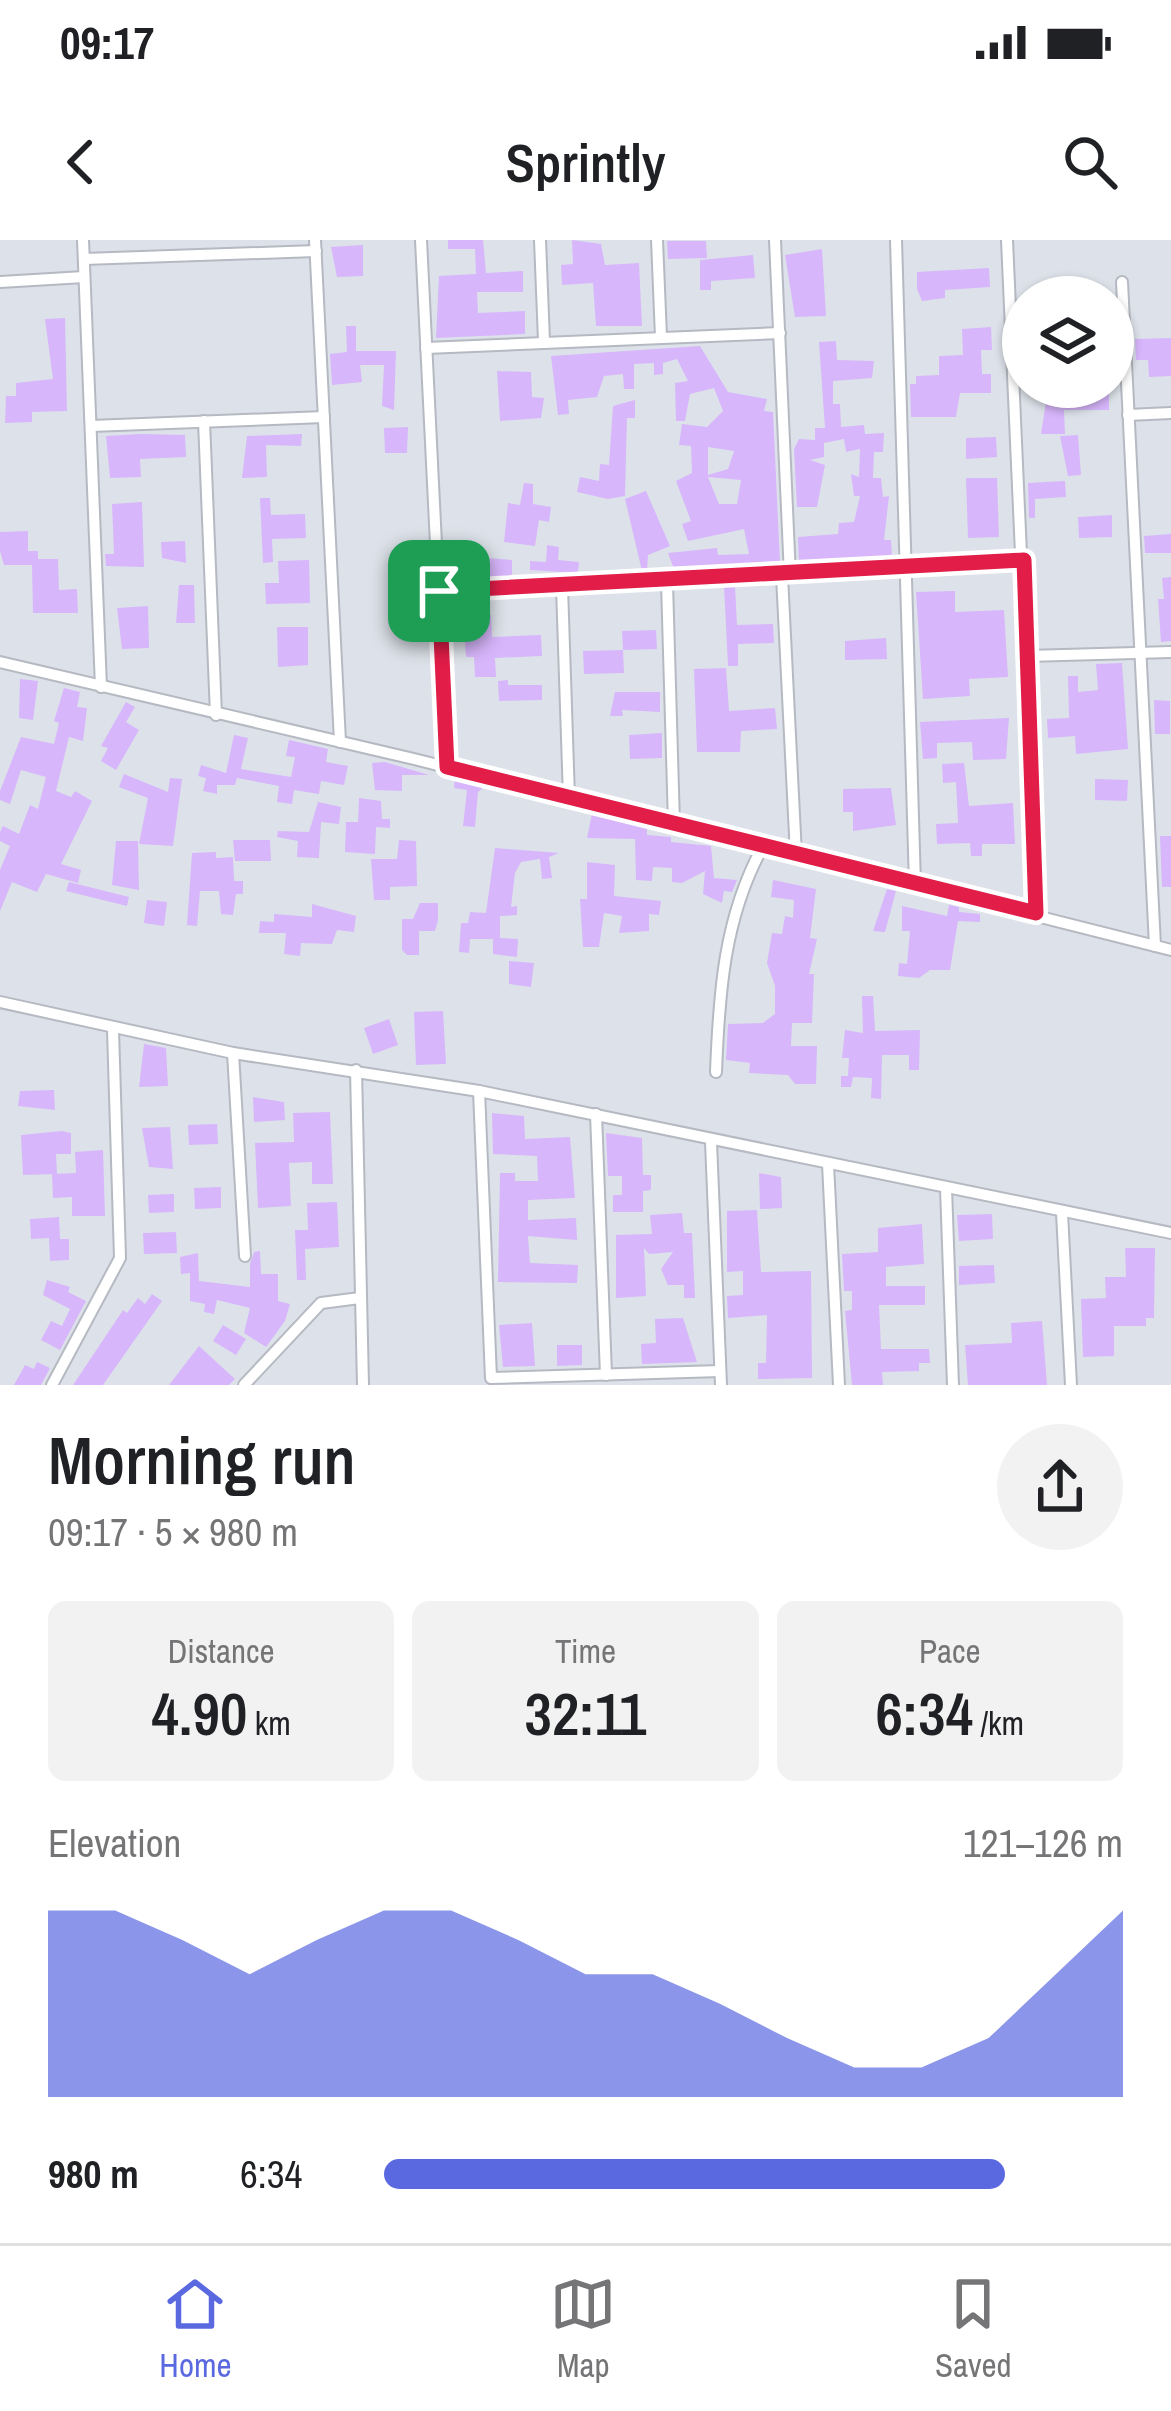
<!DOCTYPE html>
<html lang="en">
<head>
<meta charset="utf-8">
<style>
  body { margin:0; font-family:"Archivo Narrow",sans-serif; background:#f2f2f2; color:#202124; height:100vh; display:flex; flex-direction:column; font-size:45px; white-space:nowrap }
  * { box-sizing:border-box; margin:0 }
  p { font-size:39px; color:#757577 }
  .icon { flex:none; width:66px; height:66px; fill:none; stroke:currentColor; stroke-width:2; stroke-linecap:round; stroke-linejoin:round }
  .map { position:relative; height:1145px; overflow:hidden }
  .sheet { display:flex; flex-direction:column; background:#fff; flex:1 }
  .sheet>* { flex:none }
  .fabs { position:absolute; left:1002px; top:36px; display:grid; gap:24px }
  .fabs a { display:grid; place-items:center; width:132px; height:132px; border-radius:50%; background:#fff; box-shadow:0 3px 9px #0004; font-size:60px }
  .pin { position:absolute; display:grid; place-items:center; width:102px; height:102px; color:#fff; margin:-51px; border-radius:24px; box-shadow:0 6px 18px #0006 }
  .round { display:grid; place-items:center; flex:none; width:126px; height:126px; border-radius:63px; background:#f2f2f2 }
  .summary { display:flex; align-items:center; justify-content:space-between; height:204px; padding:0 48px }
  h1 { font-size:66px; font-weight:600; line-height:90px }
  .stats { display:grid; grid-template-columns:repeat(3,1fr); gap:18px; height:204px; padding:12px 48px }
  .stats div { display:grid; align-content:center; border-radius:18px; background:#f2f2f2; text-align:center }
  .stats b { font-size:60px; font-weight:600 }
  .stats small { font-size:33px; font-weight:400 }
  .stats p { font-size:33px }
  .chart { height:336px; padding:24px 48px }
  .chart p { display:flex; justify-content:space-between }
  .chart svg { width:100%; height:216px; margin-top:12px; fill:#5b69e1; opacity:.7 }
  ul { padding:0 48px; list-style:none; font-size:39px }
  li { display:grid; grid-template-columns:192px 144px 1fr; align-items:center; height:90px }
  li i { height:30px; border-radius:15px; background:#5b69e1 }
  .status { display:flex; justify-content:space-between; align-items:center; height:84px; padding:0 60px; background:#fff; direction:ltr }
  .status svg { height:33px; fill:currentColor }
  header { display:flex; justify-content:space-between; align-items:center; height:156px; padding:0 48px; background:#fff; font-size:54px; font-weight:600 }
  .tabs { display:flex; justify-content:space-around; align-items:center; height:168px; border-top:3px solid #e0e0e0; background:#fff; font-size:33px; color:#757577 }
  .tabs a { display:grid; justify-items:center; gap:6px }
  .tabs .on { color:#5b69e1 }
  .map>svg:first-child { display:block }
  .building { fill:#d7b6fb; fill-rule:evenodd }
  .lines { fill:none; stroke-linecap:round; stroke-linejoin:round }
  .minor-casing { stroke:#b5b9c1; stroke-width:14 }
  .minor { stroke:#fff; stroke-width:10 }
  .route-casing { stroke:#fff; stroke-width:24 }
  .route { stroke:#e11d48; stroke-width:15 }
</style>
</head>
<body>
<div class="status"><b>09:17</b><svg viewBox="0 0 49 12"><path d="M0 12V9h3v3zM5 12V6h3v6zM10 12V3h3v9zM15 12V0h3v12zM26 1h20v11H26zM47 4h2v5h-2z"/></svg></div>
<header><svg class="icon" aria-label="back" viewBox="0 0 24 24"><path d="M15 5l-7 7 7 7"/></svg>Sprintly<svg class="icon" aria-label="search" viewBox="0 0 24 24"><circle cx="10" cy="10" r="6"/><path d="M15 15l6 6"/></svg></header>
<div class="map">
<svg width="1171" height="1145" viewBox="0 0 1171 1145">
  <rect width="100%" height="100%" fill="#dde2ea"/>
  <g class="building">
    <polygon points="448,0 483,0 486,33 523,31 523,52 477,52 478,73 525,71 525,94 436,98 439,36 476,34 475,9 448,9"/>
    <polygon points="572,0 601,4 605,25 639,23 642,86 596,86 593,43 562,45 561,25 573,24"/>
    <polygon points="667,1 706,1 707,18 668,19"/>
    <polygon points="363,5 363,36 337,37 331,7"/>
    <polygon points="822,9 826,76 795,77 785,15"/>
    <polygon points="753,15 755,38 711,41 711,50 700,50 700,20"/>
    <polygon points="989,28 990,47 945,50 945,58 922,61 917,49 917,32"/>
    <polygon points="65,78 67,171 32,172 32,182 5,183 6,156 16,156 16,143 53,139 45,79"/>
    <polygon points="346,86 356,86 356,111 396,111 394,170 382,166 384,125 360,125 362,142 332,145 330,114 347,112"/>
    <polygon points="991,87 992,110 981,110 982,134 991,134 991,153 960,153 956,177 911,177 910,144 916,144 916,136 939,135 939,116 963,115 962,89"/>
    <polygon points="1171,98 1171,136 1149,137 1148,120 1136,120 1135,99"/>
    <polygon points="836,101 837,120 874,121 872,138 833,141 833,164 840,164 841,187 864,185 865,194 884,193 883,212 874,212 873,238 881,238 883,257 889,256 884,300 891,300 892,317 799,322 798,297 838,294 839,283 854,282 860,256 854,256 851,234 859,237 860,209 846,212 844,199 824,203 824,217 810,220 825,225 817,267 797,267 794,209 799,199 815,200 815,188 825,188 819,102"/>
    <path d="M700,106L728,152L767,159L764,171L773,172L780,323L674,329L668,313L717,308L718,315L749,314L744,289L688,301L682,284L691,281L676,241L692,233L691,206L679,205L682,184L707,187L723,171L714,148L690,154L685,181H676L675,143L688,141L677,119L663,123V134L654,135V123L634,124V149H624L623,134L604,136L597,157L568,160L569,174L558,175L551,116ZM708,207L734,211L728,229L708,235ZM708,237L741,240L737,264H719Z"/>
    <polygon points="497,131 531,132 532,157 544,158 541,178 500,181"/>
    <polygon points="1084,147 1109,147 1109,170 1064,170 1065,194 1041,194 1047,155 1084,156"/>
    <polygon points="635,160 635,178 627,178 625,256 608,259 577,252 580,237 599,241 600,224 609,225 613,166"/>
    <polygon points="408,187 407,213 385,213 384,188"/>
    <polygon points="140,194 185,195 186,217 140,219 141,237 110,238 106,196"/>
    <polygon points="302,194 301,206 266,205 267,237 242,238 247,196"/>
    <polygon points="1078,195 1081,235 1068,236 1060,196"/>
    <polygon points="996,197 997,217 966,219 966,198"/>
    <polygon points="966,238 997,238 999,297 968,298"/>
    <polygon points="1065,241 1066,257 1035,259 1035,278 1029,278 1028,243"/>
    <polygon points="524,243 533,244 533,264 551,267 549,282 539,280 535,306 504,302 508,263 520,265"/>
    <polygon points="646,251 670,306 648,315 647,330 642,331 625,259"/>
    <polygon points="260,258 270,258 271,275 305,274 306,298 272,299 273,322 263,323"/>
    <polygon points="142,262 144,327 106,326 105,314 114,314 112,264"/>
    <polygon points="1112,275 1112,297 1079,298 1078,277"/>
    <polygon points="28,291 28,311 38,311 38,319 58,319 59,350 77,349 78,373 33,373 32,325 4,325 0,311 0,292"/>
    <polygon points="1171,294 1171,313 1145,313 1144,296"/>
    <polygon points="185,301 186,323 162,318 161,302"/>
    <polygon points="547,305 559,307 558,320 579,322 578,333 530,330 530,321 546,322"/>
    <polygon points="485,318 512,320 512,337 483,337"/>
    <polygon points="309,320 310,363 266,364 265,343 279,343 278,321"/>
    <polygon points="1171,337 1171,401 1161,402 1158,359 1164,359 1162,338"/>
    <polygon points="179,345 194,345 195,383 176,383"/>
    <polygon points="724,346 735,346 737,385 773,384 774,403 738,404 738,426 728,426"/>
    <polygon points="955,351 955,372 1004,370 1008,437 969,439 970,456 923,459 916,352"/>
    <polygon points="148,366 149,408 122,409 117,368"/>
    <polygon points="491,375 492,397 541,395 542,416 495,418 496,437 475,437 474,417 466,417 463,376"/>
    <polygon points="277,387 308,387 308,425 278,427"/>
    <polygon points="656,390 657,409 623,410 624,433 584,434 583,411 623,410 622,391"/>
    <polygon points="886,398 887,419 845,420 845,401"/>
    <polygon points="1122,423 1128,509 1076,514 1075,496 1048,498 1047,479 1069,478 1068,436 1078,436 1078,452 1098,450 1096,424"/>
    <polygon points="726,428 729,471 775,468 777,489 741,491 740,512 697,512 694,429"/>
    <polygon points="20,439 38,441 33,480 19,478"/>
    <polygon points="508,440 508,445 542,445 542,460 499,461 498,441"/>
    <polygon points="64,448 80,452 77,467 87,468 83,501 69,497 56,551 71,557 75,551 92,561 61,624 81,630 78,643 46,634 37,652 12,642 0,671 0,630 10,606 0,601 0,592 3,586 19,594 30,565 38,569 46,537 21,530 10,564 0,560 0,551 21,497 54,504 59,483 54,481"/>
    <polygon points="615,452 660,452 660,472 622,470 623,476 610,476"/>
    <polygon points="1154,460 1170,461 1170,494 1155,494"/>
    <polygon points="126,462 135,467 126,482 139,490 116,530 101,521 108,508 101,506"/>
    <polygon points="1009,478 1006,519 973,520 972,502 937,503 937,518 923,519 920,482"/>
    <polygon points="662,493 662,518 630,519 629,495"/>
    <polygon points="234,495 248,498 241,529 291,537 295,517 286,516 289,500 328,509 326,522 348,526 344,545 321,541 319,554 294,550 292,564 277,562 279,546 237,538 235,545 217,545 217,554 203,551 206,538 198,536 201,525 226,533"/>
    <polygon points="372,523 385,522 429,535 402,535 402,551 375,550"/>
    <polygon points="964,523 969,566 1013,563 1015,604 982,604 982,616 971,616 970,603 937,604 936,584 958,583 956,542 943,543 942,524"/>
    <polygon points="124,534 168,552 170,538 182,539 173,606 139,604 148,558 119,547"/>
    <polygon points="455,539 484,547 478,552 475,587 463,586 467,550 454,548"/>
    <polygon points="1095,539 1128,540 1127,561 1095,560"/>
    <polygon points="891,548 896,585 853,591 853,572 843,572 843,549"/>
    <polygon points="359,558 381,561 382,579 390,579 390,588 376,587 375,614 345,612 346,582 358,582"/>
    <polygon points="318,562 341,567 339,584 321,582 319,618 297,617 298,601 277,597 278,591 309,592"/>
    <polygon points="592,574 647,588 647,595 671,597 671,602 711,606 714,638 737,640 732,652 724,651 722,663 703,654 705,631 682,643 672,642 672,628 653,627 652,641 636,640 635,599 587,598"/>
    <polygon points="1160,596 1171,596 1171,647 1162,647"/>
    <polygon points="233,600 270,600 271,621 235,621"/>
    <polygon points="399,600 416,601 417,646 390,647 390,660 374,660 371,619 397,619"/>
    <polygon points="116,601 138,601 139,650 112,645"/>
    <polygon points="495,608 559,613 549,617 552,638 542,639 540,619 521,622 515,633 511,667 517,666 517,675 500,676 500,698 518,699 517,717 493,714 493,699 470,699 469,713 459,712 461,683 468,683 470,672 486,673"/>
    <polygon points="216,612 216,618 233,617 234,641 243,641 243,654 236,654 233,675 221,674 219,651 200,651 197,686 187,685 192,613"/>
    <polygon points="587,622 615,625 614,656 661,661 659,675 649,674 649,691 619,693 622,676 604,673 599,707 583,707 580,659 587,659"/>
    <polygon points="773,640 816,649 810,698 817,699 809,734 814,734 812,783 792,783 791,806 817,806 816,844 795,844 788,835 749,833 750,823 726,820 728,784 763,783 775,774 775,746 767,723 772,693 782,694 785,676 793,678 794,660 771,657"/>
    <polygon points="69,642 129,657 127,666 66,651"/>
    <polygon points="887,649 896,651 885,692 873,691"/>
    <polygon points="147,660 167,662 164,686 144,683"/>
    <polygon points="420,663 438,663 438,680 435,691 419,691 419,715 407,715 402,710 402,679 413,679"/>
    <polygon points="312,664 356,676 354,692 337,690 332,704 301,703 300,716 284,714 286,693 259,693 260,681 274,682 274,674 312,677"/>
    <polygon points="949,665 959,667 959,672 980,674 980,682 958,681 950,730 930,730 919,738 898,736 899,723 907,724 910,691 902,691 902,666 947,676"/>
    <polygon points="509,721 534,723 531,747 509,744"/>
    <polygon points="862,756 873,756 875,791 920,790 919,830 909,830 909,815 882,815 881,859 871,858 872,838 853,837 851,847 841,847 841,836 848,836 849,818 842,818 845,790 863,793"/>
    <polygon points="443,771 446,824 416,825 414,772"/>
    <polygon points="389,779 398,805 373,814 364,788"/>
    <polygon points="144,804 166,808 168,846 139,847"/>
    <polygon points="54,850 55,870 18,866 20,851"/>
    <polygon points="253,857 284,862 285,880 254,882"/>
    <polygon points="330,872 333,944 312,944 312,922 289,923 291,966 258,968 255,903 294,902 293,873"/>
    <polygon points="492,873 524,876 525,899 570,897 575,958 528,960 528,980 576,978 577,1000 528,996 530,1023 578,1025 577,1043 498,1042 500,933 515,933 515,941 538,941 537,916 493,914"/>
    <polygon points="217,884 218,904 189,905 188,885"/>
    <polygon points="170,887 173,929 149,927 142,888"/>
    <polygon points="62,891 71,893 71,914 56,914 57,934 23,935 21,895"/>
    <polygon points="606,893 642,898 643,935 651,935 651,950 643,951 643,972 613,972 613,955 622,955 622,936 608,936"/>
    <polygon points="103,910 105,976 72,976 72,957 53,958 52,934 76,933 75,912"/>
    <polygon points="759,933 781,937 782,968 760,969"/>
    <polygon points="221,947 221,968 195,969 194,948"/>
    <polygon points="174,954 174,972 149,973 148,955"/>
    <polygon points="337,962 339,1007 305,1009 306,1040 297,1040 295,990 308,990 307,963"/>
    <polygon points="757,970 761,1032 811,1031 812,1138 758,1139 758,1123 766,1123 767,1075 728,1078 727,1056 743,1055 743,1031 727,1032 727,971"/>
    <polygon points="682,973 684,993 692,993 695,1058 684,1058 684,1045 668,1045 661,1029 673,1012 649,1014 644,1008 646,1056 616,1058 616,995 652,994 650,975"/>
    <polygon points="992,974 993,999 959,1001 957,975"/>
    <polygon points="59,977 60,999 69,999 69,1020 50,1021 49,998 31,999 30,979"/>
    <polygon points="922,984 924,1024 886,1027 886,1046 925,1046 925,1065 879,1065 881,1109 929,1109 930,1123 919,1123 919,1131 882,1132 883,1145 852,1145 845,1071 852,1070 852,1051 844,1051 842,1014 878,1012 878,988"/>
    <polygon points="176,992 177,1013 144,1014 143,993"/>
    <polygon points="1125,1008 1155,1008 1154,1078 1146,1078 1146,1086 1114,1086 1114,1116 1083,1117 1081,1059 1106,1058 1105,1037 1126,1037"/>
    <polygon points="260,1011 261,1034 278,1034 278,1061 290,1064 285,1081 266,1107 244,1093 250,1068 217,1060 214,1074 204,1072 205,1064 190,1061 190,1033 181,1034 180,1017 198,1013 199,1041 250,1047 250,1024 254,1012"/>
    <polygon points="994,1025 995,1043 959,1045 959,1026"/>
    <polygon points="47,1040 70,1047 68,1052 86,1061 60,1110 41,1100 51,1081 62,1086 70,1069 43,1055"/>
    <polygon points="152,1054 162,1061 103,1145 73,1145 123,1070 127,1073 138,1058 145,1064"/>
    <polygon points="683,1078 697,1122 642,1124 641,1104 656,1103 655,1079"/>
    <polygon points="1042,1081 1047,1145 968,1145 965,1105 1012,1103 1011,1083"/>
    <polygon points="532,1083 535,1126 503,1127 499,1085"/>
    <polygon points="223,1085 246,1099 236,1115 213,1101"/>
    <polygon points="557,1105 582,1105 582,1125 557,1126"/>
    <polygon points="199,1106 235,1139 229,1145 169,1145"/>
    <polygon points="37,1122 50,1128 41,1145 14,1145 25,1125 34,1129"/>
  </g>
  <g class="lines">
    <defs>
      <g id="minor">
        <polyline points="83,0 101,447"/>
        <polyline points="315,0 340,502"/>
        <polyline points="421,0 447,527"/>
        <polyline points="540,0 544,101"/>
        <polyline points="657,0 661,97"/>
        <polyline points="775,0 790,336"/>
        <polyline points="896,0 915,645"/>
        <polyline points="1007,0 1037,673"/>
        <polyline points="84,19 316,11"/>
        <polyline points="0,42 84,37"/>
        <polyline points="1122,42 1155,706"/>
        <polyline points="426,108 780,93"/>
        <polyline points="1128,175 1171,173"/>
        <polyline points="204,181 216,475"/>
        <polyline points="91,186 324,177"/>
        <polyline points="782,336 796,615"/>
        <polyline points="667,343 674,584"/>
        <polyline points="562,347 569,558"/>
        <polyline points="439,351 1024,320"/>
        <polyline points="1027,416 1171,412"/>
        <polyline points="0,422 414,519 1171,710"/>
        <polyline points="0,762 233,813 479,851 1171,993"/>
        <polyline points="233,813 245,1016"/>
        <polyline points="356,830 363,1145"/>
        <path d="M716,832C719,753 724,678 762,608"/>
        <polyline points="479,851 491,1138 720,1131"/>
        <polyline points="596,874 606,1135"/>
        <polyline points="711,902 721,1145"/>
        <polyline points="828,924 839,1145"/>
        <polyline points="946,948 953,1145"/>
        <polyline points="1062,973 1071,1145"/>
        <polyline points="52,1145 120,1018 113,790"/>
        <polyline points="244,1145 321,1063 360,1058"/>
      </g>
    </defs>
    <use href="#minor" class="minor-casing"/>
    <use href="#minor" class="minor"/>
  </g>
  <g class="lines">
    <defs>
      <polygon id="route" points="1024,320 1036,673 447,527 439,351"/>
    </defs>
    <use href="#route" class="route-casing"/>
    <use href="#route" class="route"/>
  </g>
</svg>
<div class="fabs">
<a><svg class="icon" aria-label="layers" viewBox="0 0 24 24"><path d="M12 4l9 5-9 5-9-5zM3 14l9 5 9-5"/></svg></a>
</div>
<div class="pin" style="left:439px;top:351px;background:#1e9e55"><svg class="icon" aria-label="arrive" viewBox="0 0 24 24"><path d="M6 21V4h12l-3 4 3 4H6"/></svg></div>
</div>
<section class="sheet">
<div class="summary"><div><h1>Morning run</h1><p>09:17 · 5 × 980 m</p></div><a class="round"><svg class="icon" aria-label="share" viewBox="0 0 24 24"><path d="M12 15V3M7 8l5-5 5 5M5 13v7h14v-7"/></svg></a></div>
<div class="stats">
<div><p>Distance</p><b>4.90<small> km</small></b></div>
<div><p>Time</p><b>32:11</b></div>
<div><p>Pace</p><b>6:34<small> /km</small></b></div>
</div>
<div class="chart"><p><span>Elevation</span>121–126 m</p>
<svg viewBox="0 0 160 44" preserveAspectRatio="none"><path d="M0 44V6L10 6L20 12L30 19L40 12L50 6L60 6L70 12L80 19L90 19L100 25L110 32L120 38L130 38L140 32L150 19L160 6V44z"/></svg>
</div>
<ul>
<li><b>980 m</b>6:34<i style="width:84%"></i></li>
</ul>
</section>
<nav class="tabs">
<a class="on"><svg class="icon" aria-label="home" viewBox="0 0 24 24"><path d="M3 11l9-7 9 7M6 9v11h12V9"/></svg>Home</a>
<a><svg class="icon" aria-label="map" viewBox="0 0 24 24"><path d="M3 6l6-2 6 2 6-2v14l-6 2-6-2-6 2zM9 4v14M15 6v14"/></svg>Map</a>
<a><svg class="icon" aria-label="saved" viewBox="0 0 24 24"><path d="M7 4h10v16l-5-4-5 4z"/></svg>Saved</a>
</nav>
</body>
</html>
